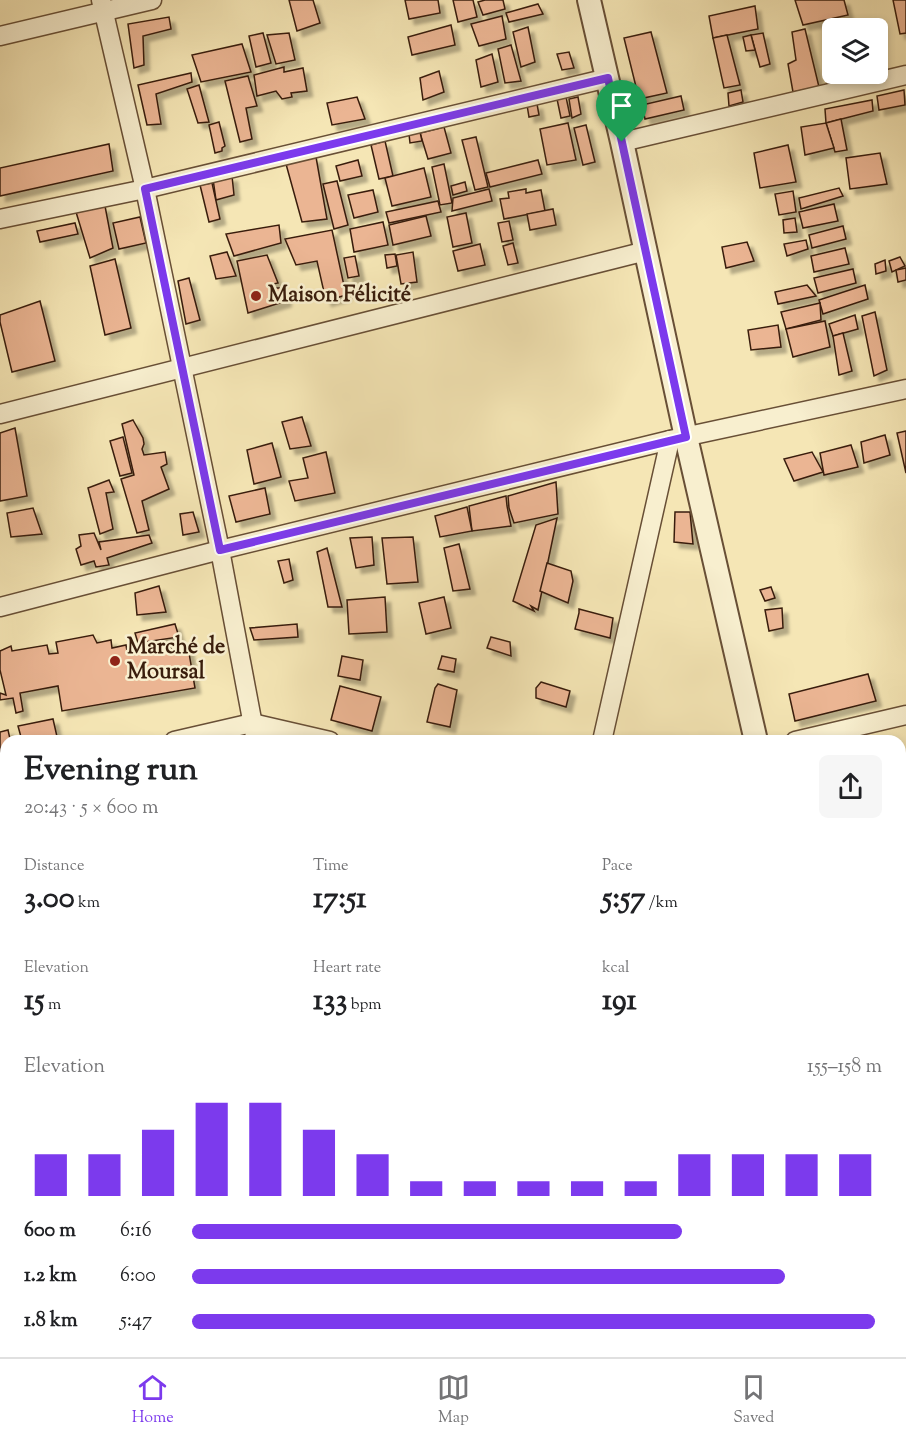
<!DOCTYPE html>
<html lang="en">
<head>
<meta charset="utf-8">
<style>
  body { margin:0; font-family:"Sorts Mill Goudy",serif; background:#f6f6f6; color:#202124; height:100vh; display:flex; flex-direction:column; font-size:22px; white-space:nowrap }
  * { box-sizing:border-box; margin:0 }
  p { font-size:20px; color:#757577 }
  .icon { flex:none; width:33px; height:33px; fill:none; stroke:currentColor; stroke-width:2; stroke-linecap:round; stroke-linejoin:round }
  .map { position:relative; flex:1; overflow:hidden }
  .sheet { position:absolute; left:0px; top:735px; width:906px; height:622px; display:flex; flex-direction:column; background:#fff; border-radius:18px 18px 0 0; box-shadow:0 3px 9px #0003 }
  .sheet>* { flex:none }
  .buttons { position:absolute; left:822px; top:18px; display:grid; gap:12px }
  .buttons a { display:grid; place-items:center; width:66px; height:66px; border-radius:9px; background:#fff; box-shadow:0 3px 9px #0003; font-size:30px }
  .pin { position:absolute; display:grid; place-items:center; width:51px; height:51px; color:#fff; margin:-62px -26px; border-radius:50% 50% 50% 0; rotate:-45deg; box-shadow:0 0 6px #0007 }
  .pin .icon { rotate:45deg }
  .round { display:grid; place-items:center; flex:none; width:63px; height:63px; border-radius:9px; background:#f6f6f6 }
  .head { display:flex; align-items:center; justify-content:space-between; height:102px; padding:0 24px }
  h1 { font-size:33px; font-weight:700; line-height:45px }
  .metrics { display:grid; grid-template-columns:repeat(3,1fr); gap:9px; height:102px; padding:6px 24px }
  .metrics div { display:grid; align-content:center }
  .metrics b { font-size:30px; font-weight:700 }
  .metrics small { font-size:16px; font-weight:400 }
  .metrics p { font-size:16px }
  .chart { height:168px; padding:12px 24px }
  .chart p { display:flex; justify-content:space-between }
  .chart svg { width:100%; height:108px; margin-top:6px; stroke:#7c3aed; stroke-width:6 }
  ul { padding:0 24px; list-style:none; font-size:20px }
  li { display:grid; grid-template-columns:96px 72px 1fr; align-items:center; height:45px }
  li i { height:15px; border-radius:8px; background:#7c3aed }
  .dock { display:flex; justify-content:space-around; align-items:center; height:84px; border-top:2px solid #e0e0e0; background:#fff; font-size:16px; color:#757577 }
  .dock a { display:grid; justify-items:center; gap:3px }
  .dock .on { color:#7c3aed }
  .map>svg:first-child { display:block }
  .green { fill:#bcc48d; stroke:#7a704c; stroke-width:1.5 }
  .building { fill:#ebb593; stroke:#391d0c; stroke-width:1.5; filter:url(#shadow) }
  .lines { fill:none; stroke-linecap:round; stroke-linejoin:round }
  .minor-casing { stroke:#684f36; stroke-width:21 }
  .tertiary-casing { stroke:#684f36; stroke-width:26 }
  .primary-casing { stroke:#391d0c; stroke-width:30 }
  .minor { stroke:#f8efcf; stroke-width:18 }
  .tertiary { stroke:#f8efcf; stroke-width:22 }
  .primary { stroke:#eac37a; stroke-width:27 }
  .route-casing { stroke:#fff; stroke-width:12 }
  .route { stroke:#7c3aed; stroke-width:8 }
  .poi-dot { fill:#8f2418; stroke:#f8efcf; stroke-width:2 }
  .labels { text-anchor:middle; dominant-baseline:central; stroke-width:5; stroke-linejoin:round; paint-order:stroke }
  .poi-label { font-size:22px; font-weight:bold; fill:#391d0c; stroke:#f8efcf; text-anchor:start }
</style>
</head>
<body>
<div class="map">
<svg width="906" height="1357" viewBox="0 0 906 1357">
  <defs>
    <filter id="shadow"><feDropShadow dx="5.5" dy="5.5" stdDeviation="1.5" flood-color="#0004"/></filter>
  </defs>
  <rect width="100%" height="100%" fill="#f5e6b5"/>
  <filter id="stains"><feTurbulence type="fractalNoise" baseFrequency=".00333" numOctaves="4"/><feColorMatrix values="0 0 0 0 .2 0 0 0 0 .09 0 0 0 0 .02 0 0 0 .5 -.17"/></filter>
  <radialGradient id="worn" r=".72"><stop offset=".6" stop-color="#630" stop-opacity="0"/><stop offset="1" stop-color="#630" stop-opacity=".3"/></radialGradient>
  <polygon class="green" points="554,1352 637,1352 635,1357 552,1357"/>
  <g class="building">
    <polygon points="289,0 313,0 320,23 297,31"/>
    <polygon points="405,0 438,0 440,13 409,19"/>
    <polygon points="453,0 473,0 477,17 458,22"/>
    <polygon points="485,0 503,0 505,9 483,15 478,2"/>
    <polygon points="795,0 844,0 848,15 803,25"/>
    <polygon points="893,0 906,0 906,33 900,34"/>
    <polygon points="538,4 543,14 509,22 506,13"/>
    <polygon points="755,6 758,29 713,38 709,16"/>
    <polygon points="502,16 506,39 479,46 471,24"/>
    <polygon points="169,17 171,29 143,36 144,65 134,68 128,24"/>
    <polygon points="451,25 455,45 412,55 408,37"/>
    <polygon points="528,27 535,62 521,67 513,32"/>
    <polygon points="805,29 819,87 793,92 788,64 796,60 792,32"/>
    <polygon points="651,32 667,93 639,99 624,38"/>
    <polygon points="263,33 271,63 256,67 249,36"/>
    <polygon points="289,33 295,60 276,64 267,35"/>
    <polygon points="763,33 770,64 760,67 751,35"/>
    <polygon points="727,35 740,85 724,88 713,38"/>
    <polygon points="751,35 755,50 746,51 743,37"/>
    <polygon points="242,44 251,72 201,82 192,55"/>
    <polygon points="511,45 521,81 505,83 498,49"/>
    <polygon points="569,52 574,68 562,70 557,54"/>
    <polygon points="492,54 498,82 481,87 476,60"/>
    <polygon points="284,67 284,72 303,68 307,91 291,93 292,97 282,99 276,91 257,96 254,75"/>
    <polygon points="439,71 444,92 423,100 420,78"/>
    <polygon points="191,73 192,82 156,94 161,124 147,125 138,85"/>
    <polygon points="248,76 257,106 246,108 252,139 240,142 225,81"/>
    <polygon points="199,85 209,122 198,123 187,89"/>
    <polygon points="741,90 743,102 729,106 728,93"/>
    <polygon points="904,90 905,105 879,110 877,96"/>
    <polygon points="681,96 684,110 645,119 642,105"/>
    <polygon points="357,97 365,119 332,125 327,103"/>
    <polygon points="566,97 570,116 561,118 557,99"/>
    <polygon points="578,97 581,114 572,118 569,99"/>
    <polygon points="872,100 873,111 826,123 825,109"/>
    <polygon points="537,104 539,115 529,117 527,105"/>
    <polygon points="841,119 847,150 835,152 826,123"/>
    <polygon points="219,122 225,146 222,148 222,151 215,153 209,125"/>
    <polygon points="568,123 576,160 547,165 540,129"/>
    <polygon points="826,123 834,148 805,155 801,127"/>
    <polygon points="586,125 595,162 583,165 574,128"/>
    <polygon points="444,127 451,153 428,159 420,133"/>
    <polygon points="420,132 422,141 410,143 409,134"/>
    <polygon points="476,137 488,187 475,190 462,140"/>
    <polygon points="385,141 393,176 379,179 371,145"/>
    <polygon points="109,144 113,171 0,196 0,168"/>
    <polygon points="788,145 796,182 760,188 754,153"/>
    <polygon points="880,153 887,184 850,189 846,158"/>
    <polygon points="316,157 327,219 302,222 286,164"/>
    <polygon points="358,160 362,176 340,181 336,166"/>
    <polygon points="538,160 542,174 490,187 486,173"/>
    <polygon points="444,164 452,203 440,205 432,167"/>
    <polygon points="424,168 431,197 392,206 385,178"/>
    <polygon points="232,176 234,195 216,200 213,179"/>
    <polygon points="337,181 348,225 334,229 323,184"/>
    <polygon points="465,182 467,191 453,195 451,186"/>
    <polygon points="212,183 220,219 209,222 200,185"/>
    <polygon points="839,188 843,196 801,209 799,198"/>
    <polygon points="489,189 492,201 452,211 453,198"/>
    <polygon points="526,189 526,193 541,190 545,211 504,219 500,199 509,198 508,192"/>
    <polygon points="373,190 378,212 354,218 348,195"/>
    <polygon points="793,191 796,212 779,215 775,194"/>
    <polygon points="438,201 441,212 389,223 386,212"/>
    <polygon points="834,204 838,221 803,228 799,212"/>
    <polygon points="105,206 113,248 90,258 76,212"/>
    <polygon points="553,209 556,225 530,230 527,214"/>
    <polygon points="466,213 472,243 453,247 447,217"/>
    <polygon points="426,216 431,236 393,245 389,225"/>
    <polygon points="140,217 146,243 119,249 113,223"/>
    <polygon points="795,218 797,232 784,233 783,220"/>
    <polygon points="509,221 513,240 502,242 498,223"/>
    <polygon points="383,222 388,245 354,252 350,229"/>
    <polygon points="75,223 78,234 40,242 37,231"/>
    <polygon points="279,225 281,243 234,256 226,234"/>
    <polygon points="843,226 846,239 812,248 809,235"/>
    <polygon points="332,230 346,295 326,301 317,261 296,265 285,239"/>
    <polygon points="806,240 808,249 787,256 784,244"/>
    <polygon points="747,242 754,261 726,268 722,247"/>
    <polygon points="513,243 518,263 508,265 503,246"/>
    <polygon points="480,244 485,265 458,271 453,251"/>
    <polygon points="845,248 849,264 814,272 811,256"/>
    <polygon points="227,252 236,276 216,279 210,256"/>
    <polygon points="413,252 417,282 401,284 396,255"/>
    <polygon points="395,254 397,266 387,268 385,255"/>
    <polygon points="267,255 278,283 273,284 274,288 283,288 286,301 248,313 237,261"/>
    <polygon points="355,256 359,276 348,278 344,258"/>
    <polygon points="900,257 905,266 892,272 889,261"/>
    <polygon points="115,259 131,328 105,335 90,266"/>
    <polygon points="885,260 886,271 876,274 875,264"/>
    <polygon points="906,268 906,280 898,282 896,270"/>
    <polygon points="853,269 856,283 818,293 814,278"/>
    <polygon points="189,278 200,320 186,324 178,281"/>
    <polygon points="807,285 816,296 778,304 775,292"/>
    <polygon points="865,285 868,299 823,314 819,300"/>
    <polygon points="40,301 55,361 12,372 0,322 0,315"/>
    <polygon points="820,303 821,320 786,329 781,312"/>
    <polygon points="875,312 887,370 874,376 862,316"/>
    <polygon points="855,315 858,329 833,336 829,324"/>
    <polygon points="825,321 830,347 793,357 786,329"/>
    <polygon points="778,325 781,347 751,350 748,330"/>
    <polygon points="843,333 852,371 839,375 833,336"/>
    <polygon points="302,417 311,446 290,449 282,422"/>
    <polygon points="133,420 143,438 144,444 142,449 144,455 165,452 167,464 161,467 169,489 142,501 149,530 137,533 121,479 134,475 122,424"/>
    <polygon points="15,428 27,496 0,501 0,433"/>
    <polygon points="906,431 906,473 897,433"/>
    <polygon points="885,435 890,455 864,463 861,442"/>
    <polygon points="123,437 132,473 120,476 110,441"/>
    <polygon points="272,443 281,477 254,484 247,450"/>
    <polygon points="851,445 858,467 824,475 820,453"/>
    <polygon points="326,452 335,493 295,501 289,481 308,478 303,458"/>
    <polygon points="812,452 823,472 794,481 784,459"/>
    <polygon points="109,480 114,492 106,493 113,529 100,534 88,488"/>
    <polygon points="556,482 558,514 514,523 509,508 508,496"/>
    <polygon points="265,488 270,514 236,522 229,496"/>
    <polygon points="506,496 507,506 511,526 472,531 469,506"/>
    <polygon points="467,507 472,531 440,537 435,516"/>
    <polygon points="33,508 42,534 11,537 7,513"/>
    <polygon points="193,512 199,532 183,535 180,514"/>
    <polygon points="675,512 690,512 693,544 674,542"/>
    <polygon points="557,518 538,610 531,606 534,611 513,601 536,525"/>
    <polygon points="94,533 101,550 99,542 149,535 152,543 107,558 109,565 96,567 94,561 81,565 76,549 81,546 79,535"/>
    <polygon points="372,537 374,565 356,568 350,538"/>
    <polygon points="413,537 418,582 387,584 382,538"/>
    <polygon points="459,544 470,589 453,591 444,548"/>
    <polygon points="327,548 342,607 328,607 317,552"/>
    <polygon points="289,559 293,580 284,583 278,561"/>
    <polygon points="547,563 571,571 573,581 568,603 540,591"/>
    <polygon points="159,586 166,612 137,615 135,593"/>
    <polygon points="771,587 775,598 765,601 760,590"/>
    <polygon points="385,597 387,632 349,634 347,600"/>
    <polygon points="444,597 451,628 426,634 419,603"/>
    <polygon points="782,608 783,628 769,631 765,610"/>
    <polygon points="579,609 613,618 610,638 575,629 579,613"/>
    <polygon points="175,624 179,637 138,643 135,633"/>
    <polygon points="297,624 298,637 254,640 250,628"/>
    <polygon points="93,635 97,643 111,640 112,648 126,645 127,651 170,643 171,650 188,647 195,688 62,711 58,686 20,693 23,711 16,713 13,698 0,700 0,693 6,695 0,670 0,651 11,646 12,651 47,645 49,654 58,653 56,642"/>
    <polygon points="491,637 510,642 511,656 487,648"/>
    <polygon points="342,656 363,660 360,680 338,676"/>
    <polygon points="442,656 456,659 454,672 438,669"/>
    <polygon points="868,674 876,701 795,721 789,694"/>
    <polygon points="541,682 570,691 566,707 536,698 536,688"/>
    <polygon points="438,684 457,690 450,727 427,722 435,688"/>
    <polygon points="340,686 381,697 372,731 331,720"/>
    <polygon points="53,719 58,741 6,741 6,754 0,755 0,732 8,730 10,739 21,737 18,726"/>
    <polygon points="6,780 6,813 0,814 0,781"/>
    <polygon points="6,813 6,863 0,864 0,814"/>
    <rect x="25" y="1352" width="49" height="5"/>
    <polygon points="662,1352 694,1352 692,1357 661,1357"/>
  </g>
  <g class="lines">
    <defs>
      <g id="minor">
        <polyline points="101,0 145,189 220,550 256,741"/>
        <polyline points="0,36 152,0"/>
        <polyline points="622,142 906,75"/>
        <polyline points="0,219 145,189 608,78"/>
        <polyline points="0,414 646,251"/>
        <polyline points="0,607 220,550 670,440 906,389"/>
        <polyline points="174,741 252,723 330,741"/>
        <polyline points="602,741 670,440"/>
        <polyline points="795,741 906,715"/>
        <polyline points="0,781 6,779"/>
        <polyline points="0,887 6,887"/>
        <polyline points="900,1027 906,1025"/>
        <polyline points="336,1352 336,1357"/>
      </g>
      <polyline id="tertiary" points="589,0 622,142 686,437 756,741"/>
      <g id="primary">
        <polyline points="0,1031 6,1033"/>
        <polyline points="0,1055 6,1057"/>
        <polyline points="900,1261 906,1263"/>
        <polyline points="900,1286 906,1287"/>
      </g>
    </defs>
    <use href="#minor" class="minor-casing"/>
    <use href="#tertiary" class="tertiary-casing"/>
    <use href="#primary" class="primary-casing"/>
    <use href="#minor" class="minor"/>
    <use href="#tertiary" class="tertiary"/>
    <use href="#primary" class="primary"/>
  </g>
  <g class="lines">
    <defs>
      <polygon id="route" points="608,78 686,437 220,550 145,189"/>
    </defs>
    <use href="#route" class="route-casing"/>
    <use href="#route" class="route"/>
  </g>
  <g class="poi-dot">
    <circle cx="256" cy="296" r="6"/>
    <circle cx="115" cy="661" r="6"/>
  </g>
  <g class="labels">
    <g class="poi-label">
      <text x="268" y="296">Maison Félicité</text>
      <text x="127" y="648">Marché de<tspan x="127" dy="25">Moursal</tspan></text>
    </g>
  </g>
  <rect width="100%" height="100%" filter="url(#stains)"/>
  <rect width="100%" height="100%" fill="url(#worn)"/>
</svg>
<div class="buttons">
<a><svg class="icon" aria-label="layers" viewBox="0 0 24 24"><path d="M12 4l9 5-9 5-9-5zM3 14l9 5 9-5"/></svg></a>
</div>
<div class="pin" style="left:622px;top:142px;background:#1e9e55"><svg class="icon" aria-label="arrive" viewBox="0 0 24 24"><path d="M6 21V4h12l-3 4 3 4H6"/></svg></div>
<section class="sheet">
<div class="head"><div><h1>Evening run</h1><p>20:43 · 5 × 600 m</p></div><a class="round"><svg class="icon" aria-label="share" viewBox="0 0 24 24"><path d="M12 15V3M7 8l5-5 5 5M5 13v7h14v-7"/></svg></a></div>
<div class="metrics">
<div><p>Distance</p><b>3.00<small> km</small></b></div>
<div><p>Time</p><b>17:51</b></div>
<div><p>Pace</p><b>5:57<small> /km</small></b></div>
</div>
<div class="metrics">
<div><p>Elevation</p><b>15<small> m</small></b></div>
<div><p>Heart rate</p><b>133<small> bpm</small></b></div>
<div><p>kcal</p><b>191</b></div>
</div>
<div class="chart"><p><span>Elevation</span>155–158 m</p>
<svg viewBox="0 0 160 44" preserveAspectRatio="none"><path d="M5 44V27M15 44V27M25 44V17M35 44V6M45 44V6M55 44V17M65 44V27M75 44V38M85 44V38M95 44V38M105 44V38M115 44V38M125 44V27M135 44V27M145 44V27M155 44V27"/></svg>
</div>
<ul>
<li><b>600 m</b>6:16<i style="width:71%"></i></li>
<li><b>1.2 km</b>6:00<i style="width:86%"></i></li>
<li><b>1.8 km</b>5:47<i style="width:99%"></i></li>
</ul>
</section>
</div>
<nav class="dock">
<a class="on"><svg class="icon" aria-label="home" viewBox="0 0 24 24"><path d="M3 11l9-7 9 7M6 9v11h12V9"/></svg>Home</a>
<a><svg class="icon" aria-label="map" viewBox="0 0 24 24"><path d="M3 6l6-2 6 2 6-2v14l-6 2-6-2-6 2zM9 4v14M15 6v14"/></svg>Map</a>
<a><svg class="icon" aria-label="saved" viewBox="0 0 24 24"><path d="M7 4h10v16l-5-4-5 4z"/></svg>Saved</a>
</nav>
</body>
</html>
